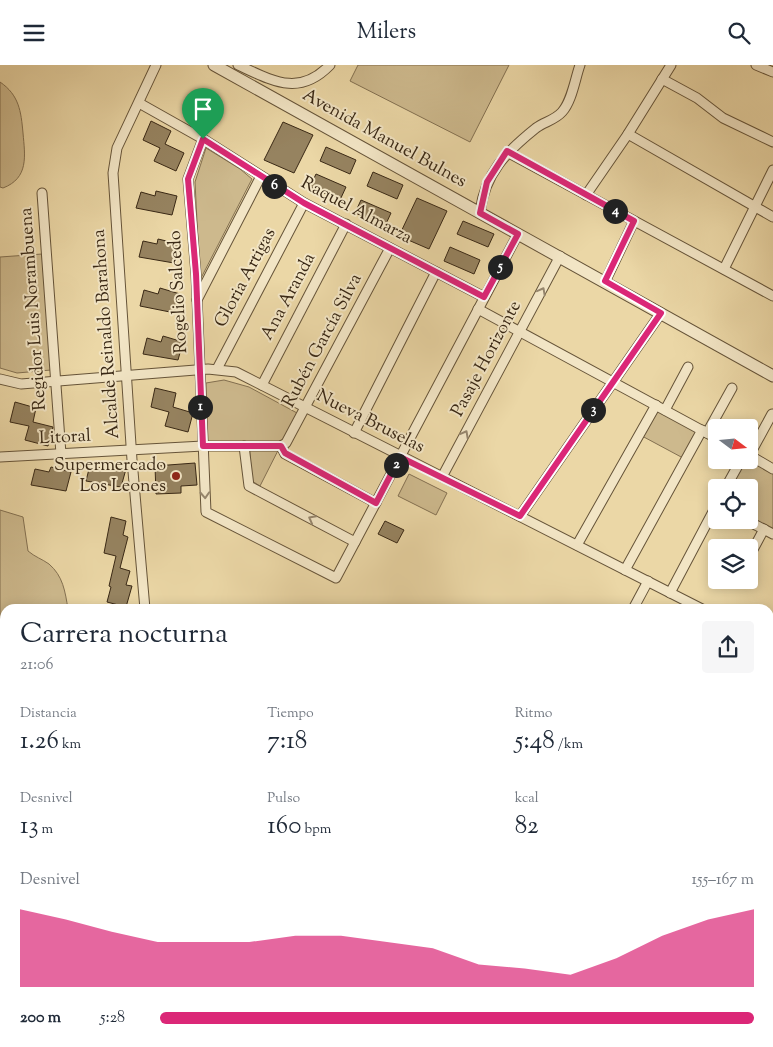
<!DOCTYPE html>
<html lang="es">
<head>
<meta charset="utf-8">
<style>
  body { margin:0; font-family:"Sorts Mill Goudy",serif; background:#f6f6f7; color:#1f2937; height:100vh; display:flex; flex-direction:column; font-size:19px; white-space:nowrap }
  * { box-sizing:border-box; margin:0 }
  p { font-size:16px; color:#747a83 }
  .icon { flex:none; width:28px; height:28px; fill:none; stroke:currentColor; stroke-width:2; stroke-linecap:round; stroke-linejoin:round }
  .map { position:relative; flex:1; overflow:hidden }
  .side { position:absolute; left:0px; top:539px; width:774px; height:444px; display:flex; flex-direction:column; background:#fff; border-radius:15px 15px 0 0; box-shadow:0 2px 12px #0003 }
  .side>* { flex:none }
  .needle { width:32px; rotate:106deg }
  .buttons { position:absolute; left:708px; top:354px; display:grid; gap:10px }
  .buttons a { display:grid; place-items:center; width:50px; height:50px; border-radius:5px; background:#fff; box-shadow:0 2px 12px #0003; font-size:25px }
  .pin { position:absolute; display:grid; place-items:center; width:42px; height:42px; color:#fff; margin:-51px -21px; border-radius:50% 50% 50% 0; rotate:-45deg; box-shadow:0 0 5px #0007 }
  .pin .icon { rotate:45deg }
  .km { position:absolute; width:25px; height:25px; margin:-12px; border-radius:50%; background:#222; color:#fff; font-size:14px; line-height:25px; text-align:center }
  .round { display:grid; place-items:center; flex:none; width:52px; height:52px; border-radius:5px; background:#f6f6f7 }
  .head { display:flex; align-items:center; justify-content:space-between; height:85px; padding:0 20px }
  h1 { font-size:28px; font-weight:600; line-height:38px }
  .metrics { display:grid; grid-template-columns:repeat(3,1fr); gap:8px; height:85px; padding:5px 20px }
  .metrics div { display:grid; align-content:center }
  .metrics b { font-size:25px; font-weight:600 }
  .metrics small { font-size:14px; font-weight:400 }
  .metrics p { font-size:14px }
  .chart { height:140px; padding:10px 20px }
  .chart p { display:flex; justify-content:space-between }
  .chart svg { width:100%; height:90px; margin-top:5px; fill:#db2777; opacity:.7 }
  ul { padding:0 20px; list-style:none; font-size:16px }
  li { display:grid; grid-template-columns:80px 60px 1fr; align-items:center; height:38px }
  li i { height:12px; border-radius:6px; background:#db2777 }
  header { display:flex; justify-content:space-between; align-items:center; height:65px; padding:0 20px; background:#fff; font-size:22px; font-weight:600 }
  .map>svg:first-child { display:block }
  .green { fill:#cdb98d; stroke:#837051 }
  .building { fill:#968360; stroke:#392815 }
  .lines { fill:none; stroke-linecap:round; stroke-linejoin:round }
  .minor-casing { stroke:#665439; stroke-width:11 }
  .tertiary-casing { stroke:#665439; stroke-width:13 }
  .minor { stroke:#f2e5c5; stroke-width:9 }
  .tertiary { stroke:#f2e5c5; stroke-width:11 }
  .oneway { stroke:#96866d }
  .route-casing { stroke:#fff; stroke-width:10 }
  .route { stroke:#db2777; stroke-width:6 }
  .poi-dot { fill:#8f2418; stroke:#f2e5c5; stroke-width:2 }
  .labels { text-anchor:middle; dominant-baseline:central; stroke-width:4; stroke-linejoin:round; paint-order:stroke }
  .street-label { font-size:18px; fill:#392815; stroke:#f2e5c5 }
  .poi-label { font-size:18px; fill:#392815; stroke:#f2e5c5; text-anchor:end }
</style>
</head>
<body>
<header><svg class="icon" aria-label="menu" viewBox="0 0 24 24"><path d="M4 6h16M4 12h16M4 18h16"/></svg>Milers<svg class="icon" aria-label="search" viewBox="0 0 24 24"><circle cx="10" cy="10" r="6"/><path d="M15 15l6 6"/></svg></header>
<div class="map">
<svg width="773" height="982" viewBox="0 0 773 982">
  <rect width="100%" height="100%" fill="#ebd7a6"/>
  <filter id="stains"><feTurbulence type="fractalNoise" baseFrequency=".004" numOctaves="4"/><feColorMatrix values="0 0 0 0 .2 0 0 0 0 .09 0 0 0 0 .02 0 0 0 .5 -.17"/></filter>
  <radialGradient id="worn" r=".72"><stop offset=".6" stop-color="#630" stop-opacity="0"/><stop offset="1" stop-color="#630" stop-opacity=".3"/></radialGradient>
  <g class="green">
    <polygon points="358,0 509,0 470,77 350,16"/>
    <path d="M0,17C19,30 21,46 23,68C25,91 29,113 3,123L0,122Z"/>
    <polygon points="206,83 240,104 252,114 200,215 195,117"/>
    <polygon points="42,189 51,305 17,308 0,303 0,192"/>
    <polygon points="224,315 249,322 297,348 260,421 252,416 249,377 206,377 206,318"/>
    <polygon points="657,344 698,366 683,393 642,371"/>
    <polygon points="746,395 773,408 773,465 749,453 749,422 730,422"/>
    <polygon points="409,409 447,428 436,450 398,431"/>
    <path d="M0,445L23,452L28,486C35,492 42,494 49,499C63,511 65,526 68,544H5V563L0,556Z"/>
    <polygon points="769,657 773,659 773,716 769,714"/>
    <polygon points="0,687 5,690 5,802 0,799"/>
  </g>
  <g class="building">
    <polygon points="151,56 171,66 165,79 184,88 176,106 154,96 160,83 143,75"/>
    <polygon points="283,57 313,70 294,108 264,95"/>
    <polygon points="326,82 356,95 350,109 320,96"/>
    <polygon points="373,107 403,120 397,134 367,121"/>
    <polygon points="316,109 346,122 340,135 310,122"/>
    <polygon points="156,126 177,131 172,150 136,143 141,127 155,131"/>
    <polygon points="417,133 447,146 429,184 399,171"/>
    <polygon points="361,135 391,148 385,161 355,148"/>
    <polygon points="463,156 494,169 488,182 457,169"/>
    <polygon points="158,174 179,179 174,198 139,192 143,176 157,179"/>
    <polygon points="450,182 480,195 474,209 444,196"/>
    <polygon points="160,223 180,229 175,248 140,241 144,225 158,229"/>
    <polygon points="163,271 183,277 178,295 143,289 147,273 161,277"/>
    <polygon points="155,323 176,328 173,342 193,348 188,367 165,361 169,347 151,342"/>
    <polygon points="15,337 36,343 33,357 53,362 48,381 25,375 29,361 10,357"/>
    <polygon points="106,398 126,404 121,422 86,416 90,400 104,404"/>
    <polygon points="195,398 197,420 181,421 181,428 156,429 155,401"/>
    <polygon points="51,402 71,407 66,426 31,420 35,404 49,407"/>
    <polygon points="111,452 126,456 123,470 128,472 120,503 130,506 126,520 132,521 126,542 107,537 111,522 109,521 116,491 104,488"/>
    <polygon points="385,456 404,465 397,478 378,469"/>
  </g>
  <g class="lines">
    <defs>
      <g id="minor">
        <path d="M238,0C273,16 299,32 330,0"/>
        <polyline points="756,0 773,7"/>
        <polyline points="662,14 697,33 723,53 773,77"/>
        <polyline points="139,38 203,74 304,138 484,232"/>
        <polyline points="628,69 773,152"/>
        <polyline points="203,74 188,114 196,209 206,447 336,513 518,169"/>
        <polyline points="507,87 773,231"/>
        <polyline points="42,128 61,389"/>
        <polyline points="586,130 628,69 671,0"/>
        <path d="M480,147C485,108 506,87 536,63C544,57 555,55 562,47C572,36 575,14 580,0"/>
        <polyline points="724,204 773,105"/>
        <polyline points="605,217 634,156"/>
        <polyline points="197,235 261,111"/>
        <polyline points="478,244 716,373"/>
        <polyline points="217,304 304,138"/>
        <polyline points="0,314 21,319 208,304 236,307 702,544"/>
        <polyline points="262,320 346,159"/>
        <polyline points="665,345 688,302"/>
        <polyline points="354,368 436,207"/>
        <polyline points="707,368 732,323"/>
        <polyline points="244,381 249,421 355,477"/>
        <polyline points="281,381 286,378 390,183"/>
        <polyline points="281,381 285,389 376,438"/>
        <polyline points="749,390 773,404"/>
        <polyline points="749,391 772,349"/>
        <polyline points="0,392 203,381 281,381"/>
        <polyline points="442,412 560,191"/>
        <polyline points="726,422 741,395"/>
        <polyline points="520,451 661,248"/>
        <polyline points="746,455 773,469"/>
        <polyline points="577,480 656,340"/>
        <polyline points="749,492 764,464"/>
        <polyline points="625,505 702,365"/>
        <polyline points="734,518 736,515"/>
        <polyline points="670,528 716,441"/>
        <polyline points="145,544 132,395 113,108 117,83 156,0"/>
        <polyline points="633,544 648,516"/>
        <polyline points="769,572 773,564"/>
        <polyline points="769,648 773,650"/>
        <polyline points="769,723 773,725"/>
        <polyline points="115,982 119,978"/>
        <polyline points="686,982 686,978"/>
      </g>
      <g id="tertiary">
        <polyline points="214,0 773,311"/>
        <polyline points="0,843 5,847"/>
        <polyline points="172,978 178,982"/>
      </g>
    </defs>
    <use href="#minor" class="minor-casing"/>
    <use href="#tertiary" class="tertiary-casing"/>
    <use href="#minor" class="minor"/>
    <use href="#tertiary" class="tertiary"/>
  </g>
  <defs><path id="oneway-chevron" d="M-2-3.5L2.5 0L-2 3.5" fill="none" stroke-width="1.6" stroke-linecap="round" stroke-linejoin="round" transform="scale(1.25)"/></defs>
  <g class="oneway">
    <use href="#oneway-chevron" transform="translate(542 226) rotate(-62)"/>
    <use href="#oneway-chevron" transform="translate(465 369) rotate(-62)"/>
    <use href="#oneway-chevron" transform="translate(205 430) rotate(87)"/>
    <use href="#oneway-chevron" transform="translate(312 454) rotate(-152)"/>
  </g>
  <g class="lines">
    <defs>
      <polygon id="route" points="203,74 304,138 484,232 518,169 480,148 487,117 507,86 634,156 605,216 661,248 520,451 400,392 376,438 285,388 281,381 203,381 196,209 188,114"/>
    </defs>
    <use href="#route" class="route-casing"/>
    <use href="#route" class="route"/>
  </g>
  <circle class="poi-dot" cx="176" cy="411" r="5"/>
  <g class="labels">
    <g class="street-label">
      <text transform="translate(384 74) rotate(29)">Avenida Manuel Bulnes</text>
      <text transform="translate(356 146) rotate(28)">Raquel Almarza</text>
      <text transform="translate(246 213) rotate(-62)">Gloria Artigas</text>
      <text transform="translate(179 227) rotate(-93)">Rogelio Salcedo</text>
      <text transform="translate(289 232) rotate(-62)">Ana Aranda</text>
      <text transform="translate(34 244) rotate(-94)">Regidor Luis Norambuena</text>
      <text transform="translate(107 269) rotate(-94)">Alcalde Reinaldo Barahona</text>
      <text transform="translate(323 276) rotate(-62)">Rubén García Silva</text>
      <text transform="translate(487 294) rotate(-62)">Pasaje Horizonte</text>
      <text transform="translate(370 357) rotate(27)">Nueva Bruselas</text>
      <text transform="translate(65 373) rotate(-3)">Litoral</text>
    </g>
    <g class="poi-label">
      <text x="166" y="401">Supermercado<tspan x="166" dy="21">Los Leones</tspan></text>
    </g>
  </g>
  <rect width="100%" height="100%" filter="url(#stains)"/>
  <rect width="100%" height="100%" fill="url(#worn)"/>
</svg>
<div class="buttons">
<a><svg class="needle" viewBox="-14 -14 28 28"><path d="M0-13l5 13h-10z" fill="#e53935"/><path d="M0 13l5-13h-10z" fill="#747a83"/></svg></a>
<a><svg class="icon" aria-label="locate" viewBox="0 0 24 24"><circle cx="12" cy="12" r="6"/><path d="M12 2v4M12 18v4M2 12h4M18 12h4"/></svg></a>
<a><svg class="icon" aria-label="layers" viewBox="0 0 24 24"><path d="M12 4l9 5-9 5-9-5zM3 14l9 5 9-5"/></svg></a>
</div>
<div class="pin" style="left:203px;top:74px;background:#1e9e55"><svg class="icon" aria-label="arrive" viewBox="0 0 24 24"><path d="M6 21V4h12l-3 4 3 4H6"/></svg></div>
<b class="km" style="left:200px;top:342px">1</b>
<b class="km" style="left:396px;top:400px">2</b>
<b class="km" style="left:593px;top:345px">3</b>
<b class="km" style="left:615px;top:146px">4</b>
<b class="km" style="left:500px;top:202px">5</b>
<b class="km" style="left:274px;top:121px">6</b>
<section class="side">
<div class="head"><div><h1>Carrera nocturna</h1><p>21:06</p></div><a class="round"><svg class="icon" aria-label="share" viewBox="0 0 24 24"><path d="M12 15V3M7 8l5-5 5 5M5 13v7h14v-7"/></svg></a></div>
<div class="metrics">
<div><p>Distancia</p><b>1.26<small> km</small></b></div>
<div><p>Tiempo</p><b>7:18</b></div>
<div><p>Ritmo</p><b>5:48<small> /km</small></b></div>
</div>
<div class="metrics">
<div><p>Desnivel</p><b>13<small> m</small></b></div>
<div><p>Pulso</p><b>160<small> bpm</small></b></div>
<div><p>kcal</p><b>82</b></div>
</div>
<div class="chart"><p><span>Desnivel</span>155–167 m</p>
<svg viewBox="0 0 160 44" preserveAspectRatio="none"><path d="M0 44V6L10 11L20 17L30 22L40 22L50 22L60 19L70 19L80 22L90 25L100 33L110 35L120 38L130 30L140 19L150 11L160 6V44z"/></svg>
</div>
<ul>
<li><b>200 m</b>5:28<i style="width:100%"></i></li>
</ul>
</section>
</div>
</body>
</html>
